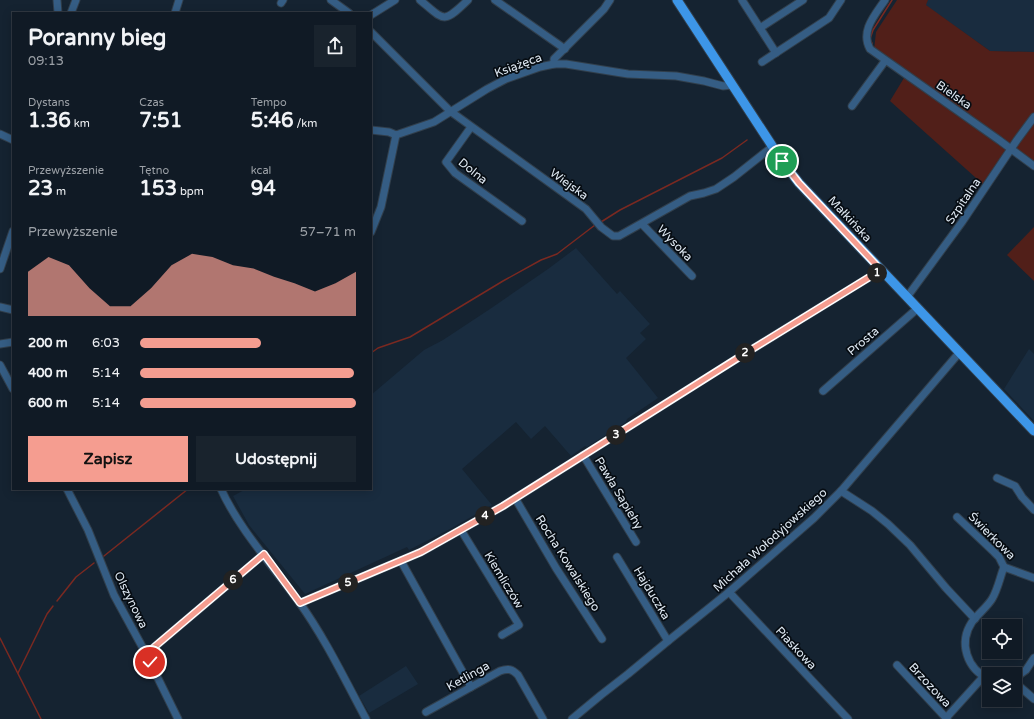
<!DOCTYPE html>
<html lang="pl">
<head>
<meta charset="utf-8">
<style>
  body { margin:0; font-family:"Varela Round",sans-serif; background:#19232d; color:#f1f3f6; height:100vh; display:flex; flex-direction:column; font-size:15px; white-space:nowrap }
  * { box-sizing:border-box; margin:0 }
  p { font-size:13px; color:#9ca1a7 }
  .icon { flex:none; width:22px; height:22px; fill:none; stroke:currentColor; stroke-width:2; stroke-linecap:round; stroke-linejoin:round }
  .map { position:relative; flex:1; overflow:hidden }
  .details { position:absolute; left:12px; top:12px; width:360px; height:478px; display:flex; flex-direction:column; background:#101a25; border-radius:0px; box-shadow:0 2px 10px #0003,0 0 0 1px #303842 }
  .details>* { flex:none }
  .fabs { position:absolute; left:982px; top:619px; display:grid; gap:8px }
  .fabs a { display:grid; place-items:center; width:40px; height:40px; border-radius:0px; background:#101a25; box-shadow:0 2px 10px #0003,0 0 0 1px #303842; font-size:20px }
  .pin { position:absolute; display:grid; place-items:center; width:34px; height:34px; color:#fff; margin:-17px; border:2px solid #fff; border-radius:50%; box-shadow:0 1px 4px #0007 }
  .km { position:absolute; width:20px; height:20px; margin:-10px; border-radius:50%; background:#222; color:#fff; font-size:11px; line-height:20px; text-align:center }
  .round { display:grid; place-items:center; flex:none; width:42px; height:42px; border-radius:0px; background:#19232d }
  .head { display:flex; align-items:center; justify-content:space-between; height:68px; padding:0 16px }
  h1 { font-size:22px; font-weight:800; line-height:30px }
  .stats { display:grid; grid-template-columns:repeat(3,1fr); gap:6px; height:68px; padding:4px 16px }
  .stats div { display:grid; align-content:center }
  .stats b { font-size:20px; font-weight:800 }
  .stats small { font-size:11px; font-weight:400 }
  .stats p { font-size:11px }
  .chart { height:112px; padding:8px 16px }
  .chart p { display:flex; justify-content:space-between }
  .chart svg { width:100%; height:72px; margin-top:4px; fill:#f59d90; opacity:.7 }
  .action { display:flex; gap:8px; margin-top:auto; padding:8px 16px }
  .action a { flex:1; height:46px; border-radius:0px; background:#f59d90; color:#111; font-size:16px; font-weight:800; line-height:46px; text-align:center }
  .action a+a { background:#19232d; color:#f1f3f6 }
  ul { padding:0 16px; list-style:none; font-size:13px }
  li { display:grid; grid-template-columns:64px 48px 1fr; align-items:center; height:30px }
  li i { height:10px; border-radius:5px; background:#f59d90 }
  .map>svg:first-child { display:block }
  .built { fill:#192c3f }
  .green { fill:#511f19 }
  .lines { fill:none; stroke-linecap:round; stroke-linejoin:round }
  .stream { stroke:#7a2921; stroke-width:1.5 }
  .minor-casing { stroke:#313f4c; stroke-width:9 }
  .major-casing { stroke:#313f4c; stroke-width:11 }
  .minor { stroke:#355d84; stroke-width:7 }
  .major { stroke:#3d96e8; stroke-width:9 }
  .route-casing { stroke:#fff; stroke-width:8 }
  .route { stroke:#f59d90; stroke-width:5 }
  .labels { text-anchor:middle; dominant-baseline:central; stroke-width:3.5; stroke-linejoin:round; paint-order:stroke }
  .street-label { font-size:12px; fill:#dee8f2; stroke:#060c12 }
</style>
</head>
<body>
<div class="map">
<svg width="1034" height="719" viewBox="0 0 1034 719">
  <rect width="100%" height="100%" fill="#152331"/>
  <g class="built">
    <polygon points="928,0 1034,0 1034,52 990,51 925,5"/>
    <polygon points="576,248 617,294 620,291 650,324 640,333 646,339 626,358 658,398 627,419 626,422 587,447 585,446 571,456 545,426 531,439 516,422 462,469 492,505 450,529 409,550 407,547 305,594 249,525 233,496 246,489 371,489 371,395 424,350 443,340 490,309 548,269"/>
    <polygon points="1029,349 1034,354 1034,421 1004,389"/>
    <polygon points="406,666 418,684 369,713 359,696"/>
  </g>
  <g class="green">
    <polygon points="897,0 928,0 926,5 990,51 1034,52 1034,162 1009,145 985,186 890,101 907,73 874,50 876,32"/>
    <polygon points="1034,227 1034,281 1007,255"/>
  </g>
  <g class="lines">
    <g class="stream">
      <polyline points="872,45 872,43 870,39 873,30 892,0"/>
      <polyline points="601,222 620,210 722,158 747,140"/>
      <polyline points="371,353 378,348 410,337 503,281 541,260 557,254 595,225"/>
      <polyline points="104,556 188,489"/>
      <polyline points="57,601 76,577 94,563"/>
      <polyline points="0,638 41,719"/>
      <polyline points="18,673 47,614 53,606"/>
    </g>
    <defs>
      <g id="minor">
        <polyline points="57,0 58,13"/>
        <polyline points="331,0 349,13"/>
        <path d="M420,0C445,21 443,24 468,0"/>
        <polyline points="495,0 565,49"/>
        <polyline points="742,0 776,53"/>
        <path d="M885,0C875,15 860,31 870,49L999,140L1034,166"/>
        <polyline points="281,3 283,0"/>
        <polyline points="71,13 76,0"/>
        <polyline points="175,13 179,0"/>
        <polyline points="371,15 395,0"/>
        <polyline points="760,28 803,0"/>
        <polyline points="371,32 450,111 586,209 601,227 613,236 619,236 690,196 704,193 716,189 734,177 772,147"/>
        <polyline points="762,62 829,18 841,0"/>
        <polyline points="554,64 554,59 604,9 610,0"/>
        <polyline points="852,106 885,61"/>
        <polyline points="471,127 446,162 455,173 522,221"/>
        <polyline points="371,130 389,132 396,135 434,122 487,89 506,79 540,67 554,64 566,64 628,74 676,76 704,81 723,86 732,85"/>
        <polyline points="0,134 13,140"/>
        <polyline points="642,224 692,276"/>
        <polyline points="371,232 381,207 396,135"/>
        <polyline points="0,269 13,231"/>
        <polyline points="907,297 962,222 1017,140 1034,117"/>
        <polyline points="0,307 13,310"/>
        <polyline points="0,344 13,342"/>
        <polyline points="0,365 13,389"/>
        <polyline points="823,391 918,308"/>
        <polyline points="583,455 636,542"/>
        <polyline points="997,478 1015,486 1022,497 1034,510"/>
        <polyline points="67,489 88,530 114,595 144,650 178,719"/>
        <path d="M221,489C239,529 273,566 299,602C325,638 345,680 366,719"/>
        <polyline points="841,491 872,511 888,524 910,545 946,588 975,619"/>
        <polyline points="515,498 556,568 602,639"/>
        <polyline points="957,517 994,552 999,557 1004,567 1034,578"/>
        <polyline points="461,530 519,625 502,635"/>
        <polyline points="617,557 668,641"/>
        <polyline points="401,561 471,687"/>
        <polyline points="729,592 848,719"/>
        <polyline points="300,603 421,552 503,506 741,356 881,270"/>
        <polyline points="146,654 264,554"/>
        <polyline points="897,665 947,719"/>
        <polyline points="1015,677 1019,686 1034,699"/>
        <polyline points="1015,678 1026,670 1034,658"/>
        <path d="M989,679C967,669 958,643 972,622C978,614 987,607 992,599C998,589 1000,577 1004,567"/>
        <path d="M426,712L500,671C508,668 512,669 518,675L543,719"/>
        <polyline points="946,718 984,676"/>
        <polyline points="572,719 601,695 628,674 668,641 729,592 814,518 841,491 959,353"/>
      </g>
      <polyline id="major" points="677,0 782,161 799,183 1034,431"/>
    </defs>
    <use href="#minor" class="minor-casing"/>
    <use href="#major" class="major-casing"/>
    <use href="#minor" class="minor"/>
    <use href="#major" class="major"/>
  </g>
  <g class="lines">
    <defs>
      <polyline id="route" points="150,662 146,654 264,554 300,603 421,552 503,506 741,356 881,270 799,183 782,161"/>
    </defs>
    <use href="#route" class="route-casing"/>
    <use href="#route" class="route"/>
  </g>
  <g class="labels">
    <g class="street-label">
      <text transform="translate(518 65) rotate(-20)">Książęca</text>
      <text transform="translate(954 95) rotate(35)">Bielska</text>
      <text transform="translate(473 171) rotate(39)">Dolna</text>
      <text transform="translate(569 184) rotate(36)">Wiejska</text>
      <text transform="translate(963 201) rotate(-56)">Szpitalna</text>
      <text transform="translate(850 219) rotate(47)">Małkińska</text>
      <text transform="translate(675 243) rotate(46)">Wysoka</text>
      <text transform="translate(863 341) rotate(-41)">Prosta</text>
      <text transform="translate(619 493) rotate(59)">Pawła Sapiehy</text>
      <text transform="translate(992 536) rotate(45)">Świerkowa</text>
      <text transform="translate(770 540) rotate(-42)">Michała Wołodyjowskiego</text>
      <text transform="translate(568 563) rotate(58)">Rocha Kowalskiego</text>
      <text transform="translate(504 580) rotate(59)">Kiemliczów</text>
      <text transform="translate(652 593) rotate(59)">Hajduczka</text>
      <text transform="translate(131 600) rotate(64)">Olszynowa</text>
      <text transform="translate(796 648) rotate(47)">Piaskowa</text>
      <text transform="translate(468 676) rotate(-29)">Ketlinga</text>
      <text transform="translate(930 685) rotate(47)">Brzozowa</text>
    </g>
  </g>
</svg>
<div class="fabs">
<a><svg class="icon" aria-label="locate" viewBox="0 0 24 24"><circle cx="12" cy="12" r="6"/><path d="M12 2v4M12 18v4M2 12h4M18 12h4"/></svg></a>
<a><svg class="icon" aria-label="layers" viewBox="0 0 24 24"><path d="M12 4l9 5-9 5-9-5zM3 14l9 5 9-5"/></svg></a>
</div>
<div class="pin" style="left:782px;top:161px;background:#1e9e55"><svg class="icon" aria-label="arrive" viewBox="0 0 24 24"><path d="M6 21V4h12l-3 4 3 4H6"/></svg></div>
<div class="pin" style="left:150px;top:662px;background:#d93025"><svg class="icon" aria-label="check" viewBox="0 0 24 24"><path d="M5 12l5 5 9-10"/></svg></div>
<b class="km" style="left:877px;top:273px">1</b>
<b class="km" style="left:745px;top:353px">2</b>
<b class="km" style="left:616px;top:435px">3</b>
<b class="km" style="left:485px;top:516px">4</b>
<b class="km" style="left:348px;top:583px">5</b>
<b class="km" style="left:233px;top:580px">6</b>
<section class="details">
<div class="head"><div><h1>Poranny bieg</h1><p>09:13</p></div><a class="round"><svg class="icon" aria-label="share" viewBox="0 0 24 24"><path d="M12 15V3M7 8l5-5 5 5M5 13v7h14v-7"/></svg></a></div>
<div class="stats">
<div><p>Dystans</p><b>1.36<small> km</small></b></div>
<div><p>Czas</p><b>7:51</b></div>
<div><p>Tempo</p><b>5:46<small> /km</small></b></div>
</div>
<div class="stats">
<div><p>Przewyższenie</p><b>23<small> m</small></b></div>
<div><p>Tętno</p><b>153<small> bpm</small></b></div>
<div><p>kcal</p><b>94</b></div>
</div>
<div class="chart"><p><span>Przewyższenie</span>57–71 m</p>
<svg viewBox="0 0 160 44" preserveAspectRatio="none"><path d="M0 44V17L10 8L20 13L30 27L40 38L50 38L60 27L70 13L80 6L90 8L100 13L110 15L120 20L130 24L140 29L150 24L160 17V44z"/></svg>
</div>
<ul>
<li><b>200 m</b>6:03<i style="width:56%"></i></li>
<li><b>400 m</b>5:14<i style="width:99%"></i></li>
<li><b>600 m</b>5:14<i style="width:100%"></i></li>
</ul>
<div class="action"><a>Zapisz</a><a>Udostępnij</a></div>
</section>
</div>
</body>
</html>
